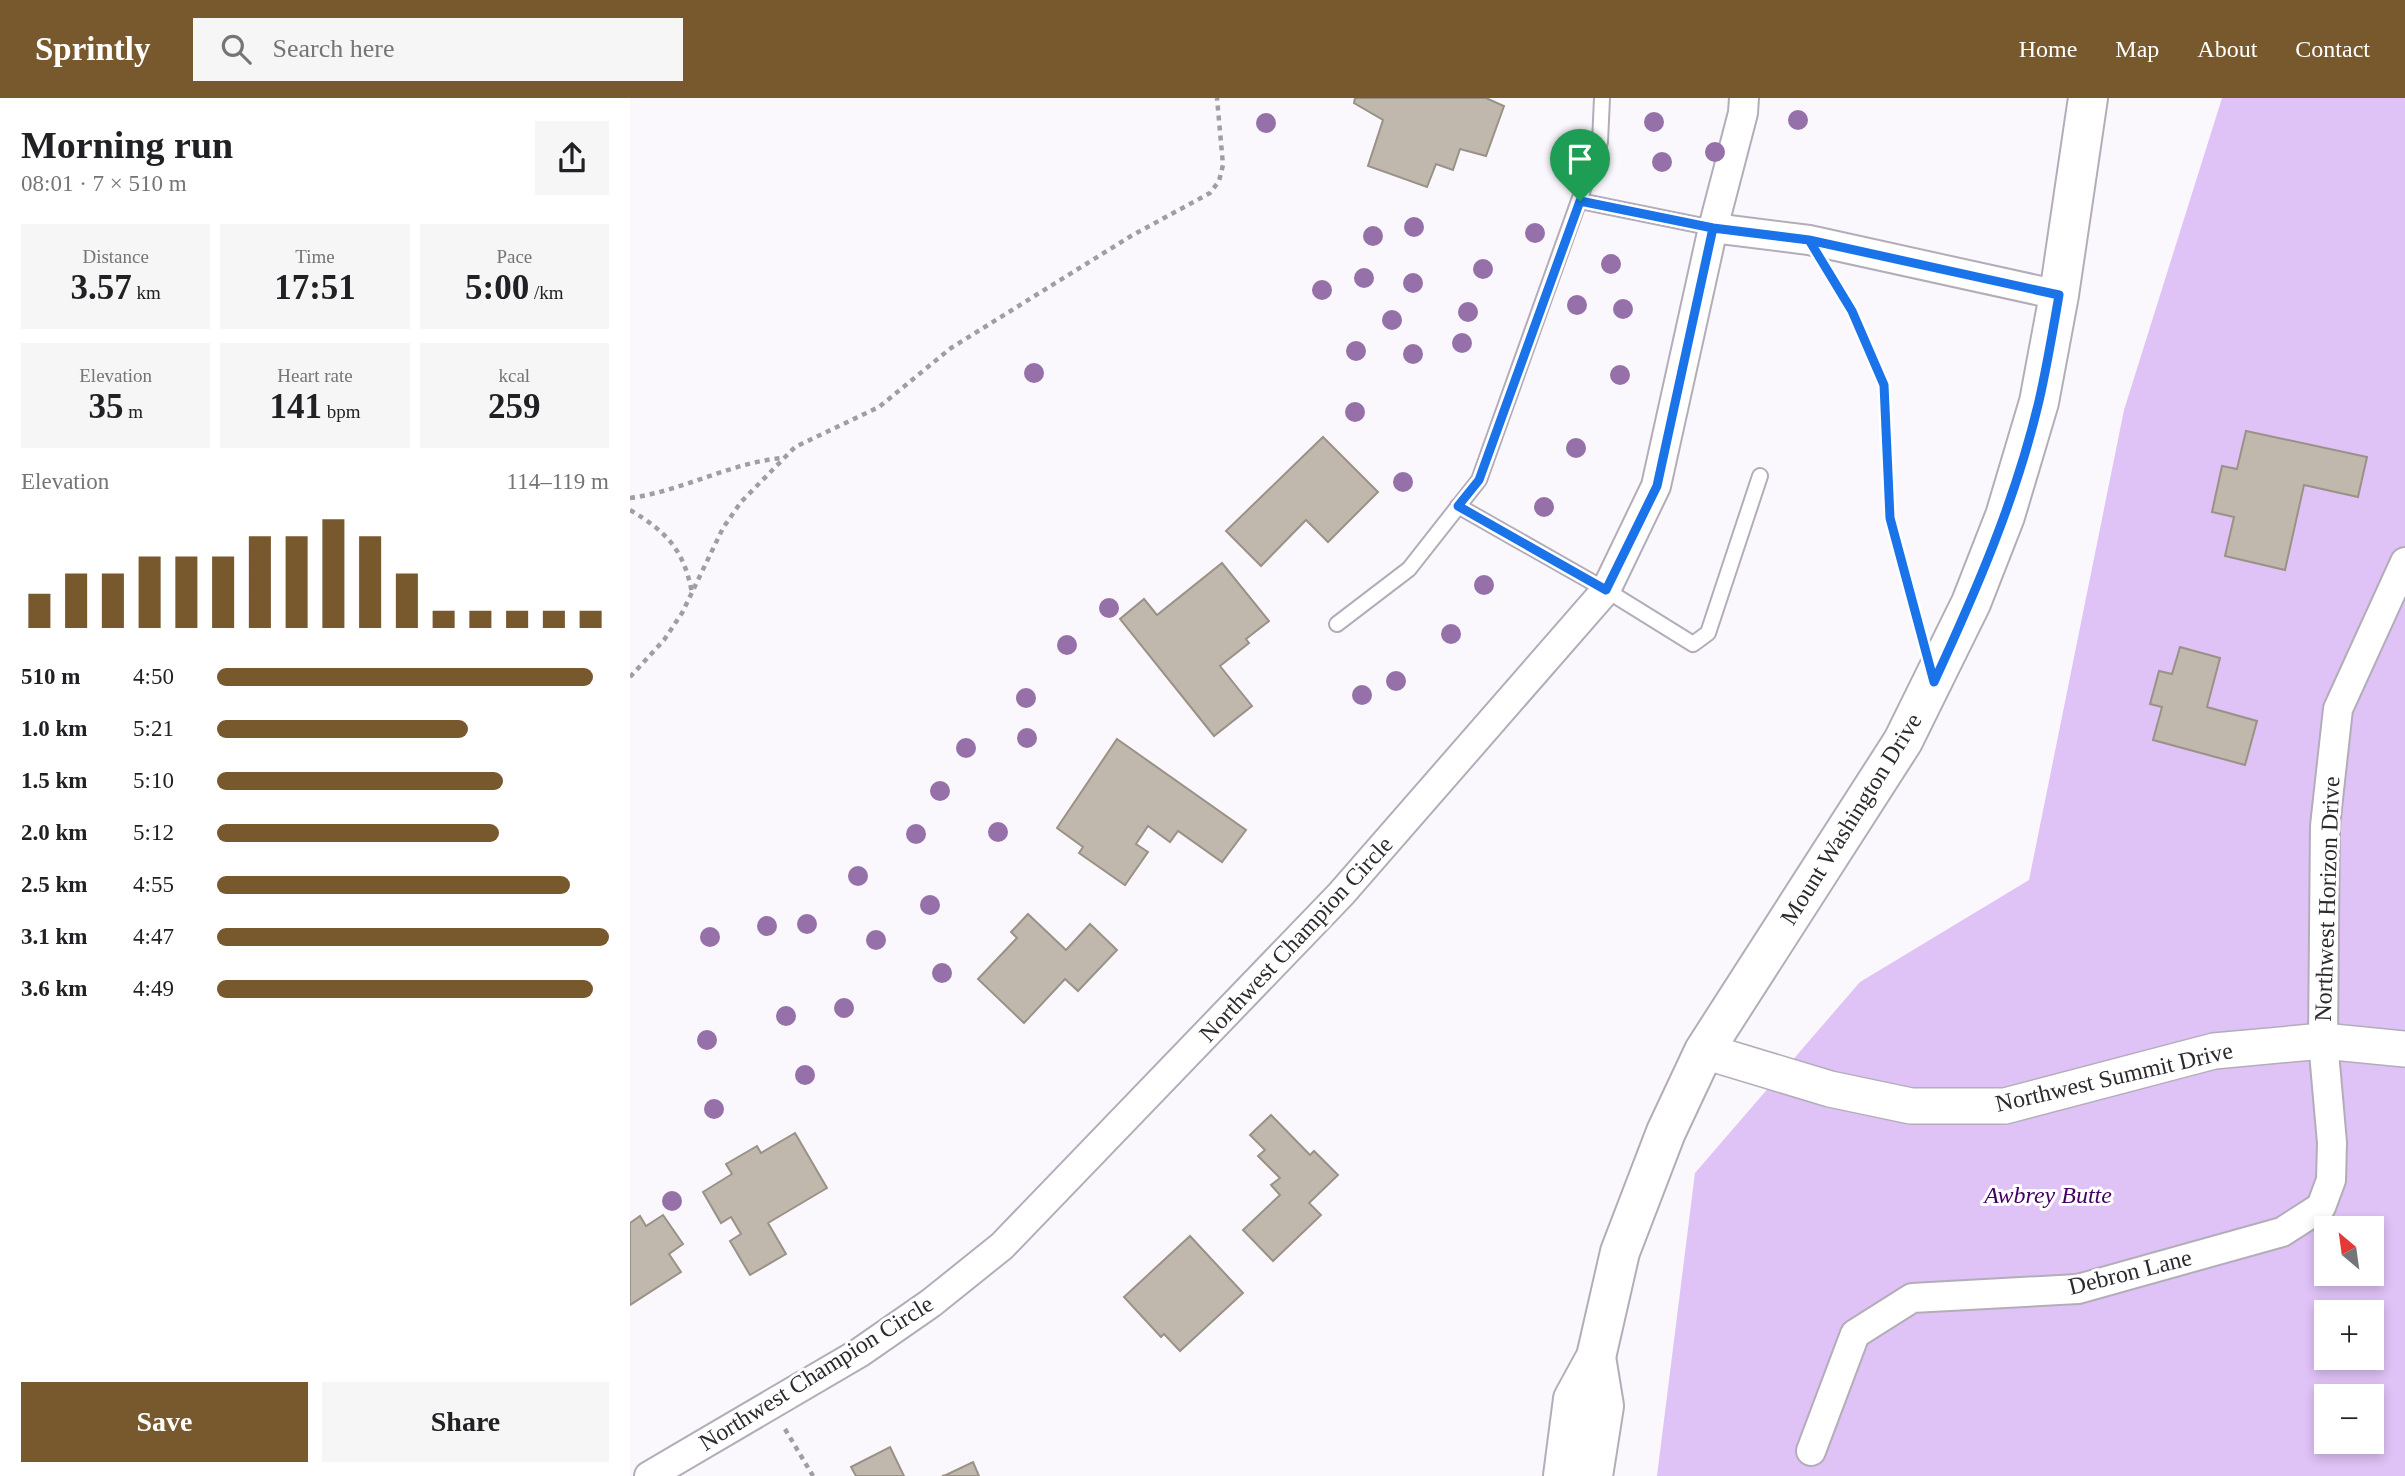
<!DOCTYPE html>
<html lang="en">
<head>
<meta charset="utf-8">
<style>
  body { margin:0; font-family:"Times New Roman",serif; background:#f6f6f6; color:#202124; height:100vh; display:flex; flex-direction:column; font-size:26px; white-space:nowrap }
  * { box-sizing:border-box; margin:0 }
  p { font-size:23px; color:#757577 }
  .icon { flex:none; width:38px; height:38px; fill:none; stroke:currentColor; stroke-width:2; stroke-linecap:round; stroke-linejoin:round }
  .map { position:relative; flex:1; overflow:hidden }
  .sheet { display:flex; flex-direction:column; background:#fff; width:630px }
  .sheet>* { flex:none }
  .needle { width:46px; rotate:331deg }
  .tools { position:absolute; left:1684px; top:1118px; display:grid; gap:14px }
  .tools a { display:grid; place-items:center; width:70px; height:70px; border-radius:0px; background:#fff; box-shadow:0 4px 10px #0003; font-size:35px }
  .pin { position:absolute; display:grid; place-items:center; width:60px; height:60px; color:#fff; margin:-72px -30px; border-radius:50% 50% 50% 0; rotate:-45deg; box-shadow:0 0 7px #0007 }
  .pin .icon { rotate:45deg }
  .round { display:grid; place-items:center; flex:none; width:74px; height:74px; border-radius:0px; background:#f6f6f6 }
  .headline { display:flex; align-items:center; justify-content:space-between; height:119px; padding:0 21px }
  h1 { font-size:38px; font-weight:700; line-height:52px }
  .figures { display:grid; grid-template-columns:repeat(3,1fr); gap:10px; height:119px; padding:7px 21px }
  .figures div { display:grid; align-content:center; border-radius:0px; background:#f6f6f6; text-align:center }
  .figures b { font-size:35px; font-weight:700 }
  .figures small { font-size:19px; font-weight:400 }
  .figures p { font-size:19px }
  .chart { height:196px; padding:14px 21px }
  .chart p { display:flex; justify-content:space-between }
  .chart svg { width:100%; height:126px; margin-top:7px; stroke:#78592e; stroke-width:6 }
  .cta { display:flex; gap:14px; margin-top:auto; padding:14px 21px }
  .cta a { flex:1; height:80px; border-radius:0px; background:#78592e; color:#fff; font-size:28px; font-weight:700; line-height:80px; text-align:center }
  .cta a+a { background:#f6f6f6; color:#202124 }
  ul { padding:0 21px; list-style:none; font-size:23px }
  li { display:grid; grid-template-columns:112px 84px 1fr; align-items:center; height:52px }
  li i { height:18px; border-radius:9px; background:#78592e }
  header { display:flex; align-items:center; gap:42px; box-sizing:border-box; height:98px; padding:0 35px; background:#78592e; color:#fff }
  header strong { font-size:33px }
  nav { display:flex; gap:38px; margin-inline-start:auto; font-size:24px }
  .search { width:490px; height:63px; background:#f6f6f6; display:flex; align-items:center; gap:18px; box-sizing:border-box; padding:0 24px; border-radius:0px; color:#757577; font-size:26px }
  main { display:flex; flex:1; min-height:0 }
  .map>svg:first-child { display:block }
  .green { fill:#dfc2f6; fill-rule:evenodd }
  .building { fill:#c1b8ad; stroke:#9a9187; stroke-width:2 }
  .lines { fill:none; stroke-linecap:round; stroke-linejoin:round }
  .service-casing { stroke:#b3adb9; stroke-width:18 }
  .minor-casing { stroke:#b3adb9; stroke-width:32 }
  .tertiary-casing { stroke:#b3adb9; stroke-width:38 }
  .secondary-casing { stroke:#b3adb9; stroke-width:42 }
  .path { stroke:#a19ea3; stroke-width:4.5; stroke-dasharray:5 5; stroke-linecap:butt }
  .service { stroke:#fff; stroke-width:14 }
  .minor { stroke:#fff; stroke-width:28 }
  .tertiary { stroke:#fff; stroke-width:35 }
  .secondary { stroke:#fff; stroke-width:38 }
  .tree { fill:#9670a9 }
  .route-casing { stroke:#fff; stroke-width:14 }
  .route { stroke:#1a73e8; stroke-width:9 }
  .labels { text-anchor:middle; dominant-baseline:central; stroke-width:6; stroke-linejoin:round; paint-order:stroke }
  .street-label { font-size:24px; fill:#2c2a2e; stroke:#fff }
  .park-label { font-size:24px; font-style:italic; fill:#440064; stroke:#fff }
</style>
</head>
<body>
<header>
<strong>Sprintly</strong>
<div class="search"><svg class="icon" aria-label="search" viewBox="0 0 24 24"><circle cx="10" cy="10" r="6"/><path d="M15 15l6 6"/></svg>Search here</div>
<nav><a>Home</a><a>Map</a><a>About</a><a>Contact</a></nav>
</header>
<main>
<section class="sheet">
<div class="headline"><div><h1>Morning run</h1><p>08:01 · 7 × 510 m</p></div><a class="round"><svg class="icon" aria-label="share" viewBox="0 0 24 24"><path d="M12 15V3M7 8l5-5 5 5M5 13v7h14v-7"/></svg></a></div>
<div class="figures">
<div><p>Distance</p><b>3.57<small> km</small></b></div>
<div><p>Time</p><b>17:51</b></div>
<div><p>Pace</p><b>5:00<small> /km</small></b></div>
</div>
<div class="figures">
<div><p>Elevation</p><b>35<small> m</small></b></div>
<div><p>Heart rate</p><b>141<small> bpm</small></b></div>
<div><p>kcal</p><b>259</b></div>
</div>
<div class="chart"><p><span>Elevation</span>114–119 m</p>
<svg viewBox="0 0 160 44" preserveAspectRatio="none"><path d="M5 44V32M15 44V25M25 44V25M35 44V19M45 44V19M55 44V19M65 44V12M75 44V12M85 44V6M95 44V12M105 44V25M115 44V38M125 44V38M135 44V38M145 44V38M155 44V38"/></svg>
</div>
<ul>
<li><b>510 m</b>4:50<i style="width:96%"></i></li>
<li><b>1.0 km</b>5:21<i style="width:64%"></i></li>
<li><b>1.5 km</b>5:10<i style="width:73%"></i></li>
<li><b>2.0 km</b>5:12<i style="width:72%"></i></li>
<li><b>2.5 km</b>4:55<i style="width:90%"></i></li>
<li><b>3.1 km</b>4:47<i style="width:100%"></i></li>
<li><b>3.6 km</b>4:49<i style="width:96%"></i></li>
</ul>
<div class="cta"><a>Save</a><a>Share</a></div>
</section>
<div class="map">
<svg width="1775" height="1378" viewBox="0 0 1775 1378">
  <rect width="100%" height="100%" fill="#fbf8fd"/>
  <path class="green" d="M1592,0H1775V1378H1027L1065,1075L1230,884L1399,782L1494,312ZM1696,1130H1741V1176H1696ZM1696,1214H1741V1260H1696ZM1696,1298H1741V1344H1696Z"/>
  <g class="building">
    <polygon points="725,0 856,0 874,8 856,58 830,51 823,72 806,66 797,89 738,68 753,22 724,5"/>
    <polygon points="1616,333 1737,359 1728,399 1674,387 1655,472 1595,458 1604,419 1582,414 1592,368 1607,371"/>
    <polygon points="693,339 748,394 698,444 676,422 631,468 596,433"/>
    <polygon points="592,465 639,523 616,541 619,545 590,568 622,608 584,638 490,521 514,501 527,517"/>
    <polygon points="1550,549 1590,560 1577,609 1627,623 1615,667 1523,642 1532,609 1520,606 1529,573 1542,576"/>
    <polygon points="487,641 616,732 592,764 548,733 540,744 518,728 506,746 518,754 495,787 449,755 453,749 427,730"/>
    <polygon points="398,816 436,852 460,826 487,852 448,893 435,881 394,925 348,881 387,840 381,834"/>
    <polygon points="641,1017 680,1057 684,1053 708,1077 679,1105 691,1117 643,1163 613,1132 650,1097 641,1087 650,1080 628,1058 635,1052 620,1037"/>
    <polygon points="165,1035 197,1090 138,1125 156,1156 120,1177 100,1143 111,1136 101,1119 91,1125 73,1094 102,1076 96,1066 127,1048 131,1055"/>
    <polygon points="33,1117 53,1146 39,1156 51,1174 0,1207 0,1125 10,1118 16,1128"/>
    <polygon points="560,1138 613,1195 550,1253 534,1236 531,1239 494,1199"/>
    <polygon points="260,1349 274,1378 226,1378 221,1369"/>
    <polygon points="343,1364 349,1378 312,1378 316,1377"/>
  </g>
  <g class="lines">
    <defs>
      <g id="service">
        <polyline points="950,103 1083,130"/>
        <polyline points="828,408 976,492 1063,546 1078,535 1130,378"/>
        <polyline points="707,526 779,471 849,382 970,44 972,0"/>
      </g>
      <g id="minor">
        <polyline points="1083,130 1179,142 1429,197"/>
        <polyline points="1181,1353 1225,1236 1282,1200 1448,1191 1652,1134 1691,1109 1701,1082 1702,1045 1693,943 1695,728 1708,611 1775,464"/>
        <polyline points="19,1378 229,1255 301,1205 372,1148 711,796 976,492 1026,388 1083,130 1113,15 1114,0"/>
      </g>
      <polyline id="tertiary" points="1074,953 1200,991 1281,1008 1375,1008 1584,953 1693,943 1775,951"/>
      <g id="secondary">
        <polyline points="933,1378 943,1301 966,1259 990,1154 1036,1034 1074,953 1273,643 1341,505 1375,418 1409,304 1429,197 1458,0"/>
        <polyline points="963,1378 974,1308 966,1259"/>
      </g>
    </defs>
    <use href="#service" class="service-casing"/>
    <use href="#minor" class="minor-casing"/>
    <use href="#tertiary" class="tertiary-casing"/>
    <use href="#secondary" class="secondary-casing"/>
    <g class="path">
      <polyline points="1200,176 1222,213 1254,287 1260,420 1290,532"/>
      <path d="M0,400C53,393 99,365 152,360"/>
      <path d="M0,412C37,434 54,452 62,495"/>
      <polyline points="0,579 34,542 52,515 93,430 111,404 165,349 249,309 321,250 501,138 580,95 589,83 593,67 587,0"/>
      <polyline points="155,1331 183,1378"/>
    </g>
    <use href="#service" class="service"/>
    <use href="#minor" class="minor"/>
    <use href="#tertiary" class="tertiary"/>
    <use href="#secondary" class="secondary"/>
  </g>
  <g class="tree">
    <circle cx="1168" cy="22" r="10"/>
    <circle cx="1024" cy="24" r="10"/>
    <circle cx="636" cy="25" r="10"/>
    <circle cx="1085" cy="54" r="10"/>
    <circle cx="1032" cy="64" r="10"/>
    <circle cx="784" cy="129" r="10"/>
    <circle cx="905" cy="135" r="10"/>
    <circle cx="743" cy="138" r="10"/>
    <circle cx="981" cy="166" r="10"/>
    <circle cx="853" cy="171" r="10"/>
    <circle cx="734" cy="180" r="10"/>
    <circle cx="783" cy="185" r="10"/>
    <circle cx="692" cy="192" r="10"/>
    <circle cx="947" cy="207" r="10"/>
    <circle cx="993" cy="211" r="10"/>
    <circle cx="838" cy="214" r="10"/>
    <circle cx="762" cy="222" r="10"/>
    <circle cx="832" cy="245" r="10"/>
    <circle cx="726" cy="253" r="10"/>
    <circle cx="783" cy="256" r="10"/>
    <circle cx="404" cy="275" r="10"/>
    <circle cx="990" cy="277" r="10"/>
    <circle cx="725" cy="314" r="10"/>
    <circle cx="946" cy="350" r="10"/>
    <circle cx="773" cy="384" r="10"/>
    <circle cx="914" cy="409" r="10"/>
    <circle cx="854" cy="487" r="10"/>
    <circle cx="479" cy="510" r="10"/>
    <circle cx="821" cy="536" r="10"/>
    <circle cx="437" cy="547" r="10"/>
    <circle cx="766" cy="583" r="10"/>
    <circle cx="732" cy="597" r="10"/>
    <circle cx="396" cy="600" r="10"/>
    <circle cx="397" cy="640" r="10"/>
    <circle cx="336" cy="650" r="10"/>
    <circle cx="310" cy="693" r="10"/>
    <circle cx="368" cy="734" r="10"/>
    <circle cx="286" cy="736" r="10"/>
    <circle cx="228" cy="778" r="10"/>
    <circle cx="300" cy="807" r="10"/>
    <circle cx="177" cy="826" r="10"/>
    <circle cx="137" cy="828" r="10"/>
    <circle cx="80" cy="839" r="10"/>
    <circle cx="246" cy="842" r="10"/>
    <circle cx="312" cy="875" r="10"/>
    <circle cx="214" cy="910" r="10"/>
    <circle cx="156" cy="918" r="10"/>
    <circle cx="77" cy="942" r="10"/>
    <circle cx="175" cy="977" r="10"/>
    <circle cx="84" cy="1011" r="10"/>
    <circle cx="42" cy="1103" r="10"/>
  </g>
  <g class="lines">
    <defs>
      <path id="route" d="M950,103L849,382L828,408L976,492L1027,388L1083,130L1179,142L1222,213L1254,287L1260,420L1304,584C1346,493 1386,401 1409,303C1417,268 1423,232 1429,197L1179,142L1083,130L950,103"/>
    </defs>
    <use href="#route" class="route-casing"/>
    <use href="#route" class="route"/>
  </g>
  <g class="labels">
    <g class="street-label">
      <text transform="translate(1221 721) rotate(-58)">Mount Washington Drive</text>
      <text transform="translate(1697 801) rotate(-88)">Northwest Horizon Drive</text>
      <text transform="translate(666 841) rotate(-47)">Northwest Champion Circle</text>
      <text transform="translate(1484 979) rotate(-13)">Northwest Summit Drive</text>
      <text transform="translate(1500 1174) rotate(-14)">Debron Lane</text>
      <text transform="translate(186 1275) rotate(-32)">Northwest Champion Circle</text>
    </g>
    <g class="park-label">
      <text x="1418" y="1097">Awbrey Butte</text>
    </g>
  </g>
</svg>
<div class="tools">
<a><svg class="needle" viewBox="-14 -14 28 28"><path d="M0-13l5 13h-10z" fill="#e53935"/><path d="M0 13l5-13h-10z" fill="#757577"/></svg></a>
<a>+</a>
<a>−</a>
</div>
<div class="pin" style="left:950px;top:103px;background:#1e9e55"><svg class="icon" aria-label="arrive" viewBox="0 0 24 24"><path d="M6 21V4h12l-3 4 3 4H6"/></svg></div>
</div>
</main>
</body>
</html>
